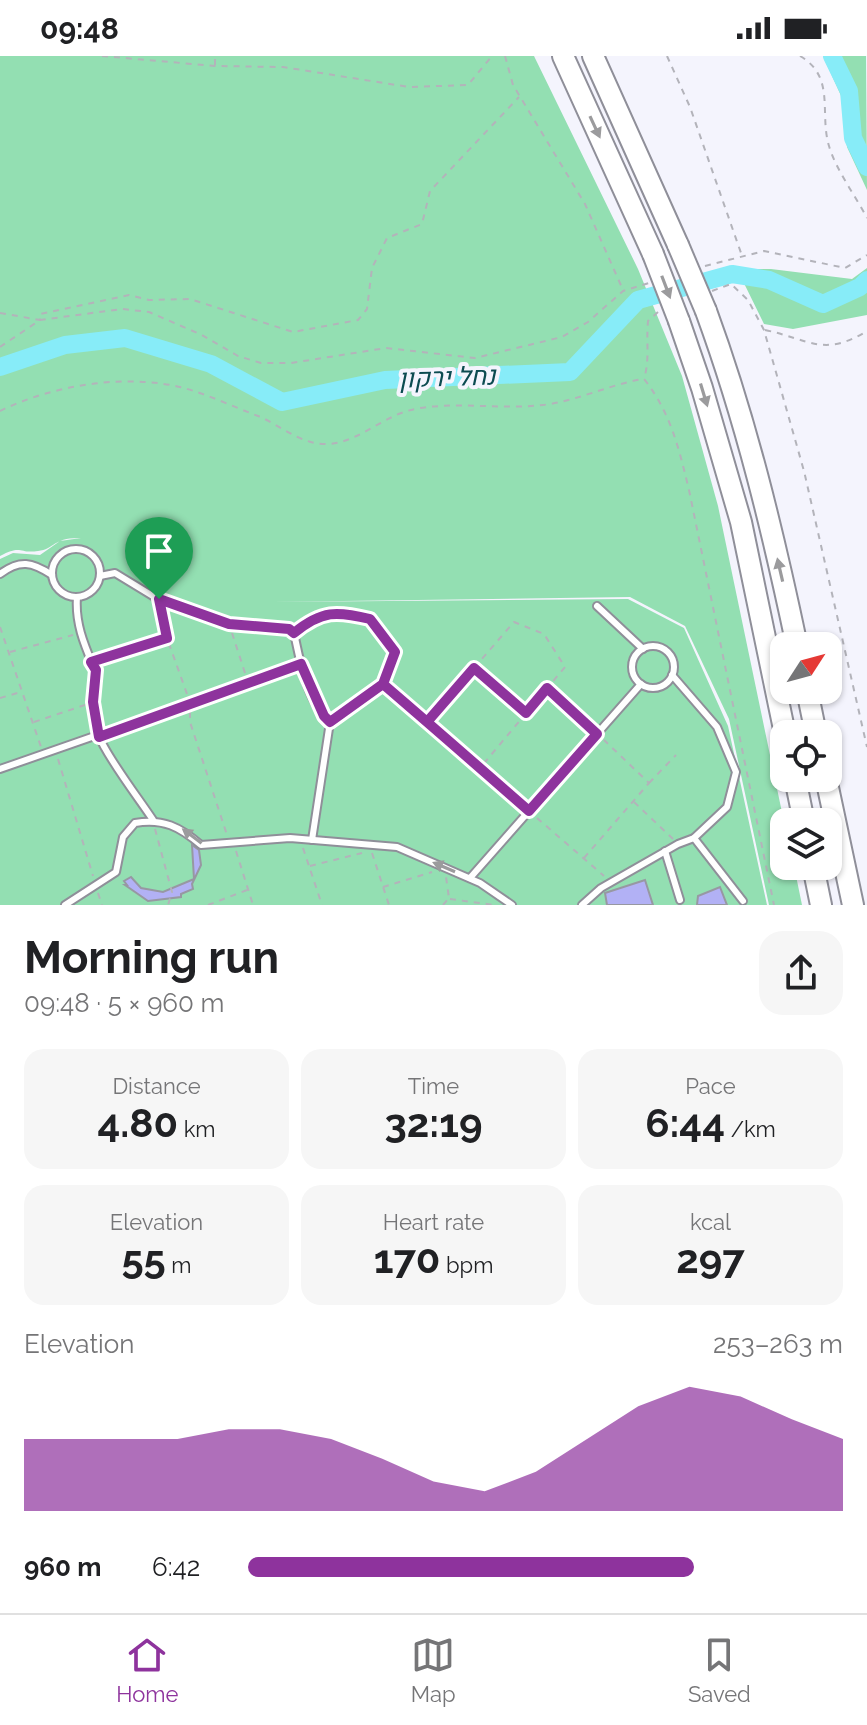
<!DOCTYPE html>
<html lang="en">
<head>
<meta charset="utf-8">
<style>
  body { margin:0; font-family:Raleway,Heebo,sans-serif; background:#f6f6f6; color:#202124; height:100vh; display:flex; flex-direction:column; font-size:30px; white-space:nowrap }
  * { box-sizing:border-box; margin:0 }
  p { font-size:26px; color:#757577 }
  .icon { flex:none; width:44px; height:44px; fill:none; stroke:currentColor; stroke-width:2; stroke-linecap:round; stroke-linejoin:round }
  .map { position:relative; height:849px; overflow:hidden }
  .side { display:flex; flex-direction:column; background:#fff; flex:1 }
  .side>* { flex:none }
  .needle { width:52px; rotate:54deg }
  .tools { position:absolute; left:770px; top:576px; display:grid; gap:16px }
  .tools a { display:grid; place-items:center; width:72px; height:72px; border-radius:16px; background:#fff; box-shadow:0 2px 6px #0004; font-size:40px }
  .pin { position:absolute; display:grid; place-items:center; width:68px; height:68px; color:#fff; margin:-82px -34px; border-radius:50% 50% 50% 0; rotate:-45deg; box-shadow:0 0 8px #0007 }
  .pin .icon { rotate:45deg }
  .round { display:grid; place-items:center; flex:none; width:84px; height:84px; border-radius:24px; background:#f6f6f6 }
  .summary { display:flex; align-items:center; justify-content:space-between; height:136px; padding:0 24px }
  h1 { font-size:44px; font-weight:700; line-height:60px }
  .metrics { display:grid; grid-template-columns:repeat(3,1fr); gap:12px; height:136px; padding:8px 24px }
  .metrics div { display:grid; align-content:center; border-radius:20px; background:#f6f6f6; text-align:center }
  .metrics b { font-size:40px; font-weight:700 }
  .metrics small { font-size:22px; font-weight:400 }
  .metrics p { font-size:22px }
  .chart { height:224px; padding:16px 24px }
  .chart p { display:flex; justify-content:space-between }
  .chart svg { width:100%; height:144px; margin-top:8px; fill:#8e339d; opacity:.7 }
  ul { padding:0 24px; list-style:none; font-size:26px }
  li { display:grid; grid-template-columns:128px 96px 1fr; align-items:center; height:60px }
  li i { height:20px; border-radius:10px; background:#8e339d }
  .status { display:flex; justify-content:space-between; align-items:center; height:56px; padding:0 40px; background:#fff; direction:ltr }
  .status svg { height:22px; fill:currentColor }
  .dock { display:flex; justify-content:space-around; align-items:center; height:112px; border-top:2px solid #e0e0e0; background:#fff; font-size:22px; color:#757577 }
  .dock a { display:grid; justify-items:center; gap:4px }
  .dock .current { color:#8e339d }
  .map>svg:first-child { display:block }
  .green { fill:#93dfb2 }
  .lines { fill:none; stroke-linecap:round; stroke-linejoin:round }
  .river { stroke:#87ecf8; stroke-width:18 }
  .building { fill:#b2b1f5; stroke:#9798a2; stroke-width:2 }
  .service-casing { stroke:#8f8f99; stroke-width:10 }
  .motorway-casing { stroke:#8f8f99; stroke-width:24 }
  .path { stroke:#b3b3ba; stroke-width:2; stroke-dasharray:6 6; stroke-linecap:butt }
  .service { stroke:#fff; stroke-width:6 }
  .motorway { stroke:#fff; stroke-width:20 }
  .motorway-bridge-casing { stroke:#8f8f99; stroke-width:24; stroke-linecap:butt }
  .motorway-bridge { stroke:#fff; stroke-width:20 }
  .oneway { fill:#9b9b9d }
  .route-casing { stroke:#fff; stroke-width:16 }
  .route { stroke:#8e339d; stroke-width:10 }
  .labels { text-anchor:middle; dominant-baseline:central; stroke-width:8; stroke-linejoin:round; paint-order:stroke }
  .water-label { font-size:26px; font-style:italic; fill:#0c4b51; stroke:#f4f4fd }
</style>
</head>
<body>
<div class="status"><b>09:48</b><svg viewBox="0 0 49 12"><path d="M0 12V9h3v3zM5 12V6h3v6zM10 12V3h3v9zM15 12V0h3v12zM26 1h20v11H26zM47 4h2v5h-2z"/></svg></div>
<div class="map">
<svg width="867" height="849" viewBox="0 0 867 849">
  <rect width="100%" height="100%" fill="#f4f4fd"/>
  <g class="green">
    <path d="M0,0H534L638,213L682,320L718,450L784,766V810H794L802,849H769L729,663L685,570L630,541L269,546L628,543L684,572L728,670L767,849H0V503L13,497L40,499L60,485L81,482C53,481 55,493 38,495C19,498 22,488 0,500Z"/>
    <polygon points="823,0 866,0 867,134 847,91 842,42"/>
    <polygon points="867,212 867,259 793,273 764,268 737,213 771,213 852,223"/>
  </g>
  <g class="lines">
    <g class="river">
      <polyline points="832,0 849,35 853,82 867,111"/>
      <polyline points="0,311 65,289 125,282 211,308 282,346 385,324 570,316 638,244 732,218 769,224 823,248 860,231 867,224"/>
    </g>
  </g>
  <g class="building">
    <polygon points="192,789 199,794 201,809 192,828 193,833 181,838 181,841 148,845 125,829 127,829 124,825 131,821 141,832 163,836 194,823"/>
    <polygon points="645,824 653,849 607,849 605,837"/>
    <polygon points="720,831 727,849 697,849 698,840"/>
  </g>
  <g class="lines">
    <defs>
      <g id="service">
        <circle cx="76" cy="517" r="24"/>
        <path d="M0,518C20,503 32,506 52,519"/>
        <polyline points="100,520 115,517 156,542 229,568 289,573 294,577"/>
        <path d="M77,541C75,567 84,588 94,612C99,622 92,661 99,680C106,700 140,744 153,764"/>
        <polyline points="597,550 643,593"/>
        <circle cx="653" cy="611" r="21"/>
        <polyline points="0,713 301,608"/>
        <polyline points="694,782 743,845"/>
        <path d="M312,784L330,666L383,628L395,596L370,563C336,555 323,554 294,577C300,605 307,647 330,666"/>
        <polyline points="665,795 680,844"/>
        <polyline points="470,822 641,628"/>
        <path d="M65,849L116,816L123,781L135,767C163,762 180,771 201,789L290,782L397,791L480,827L512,849"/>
        <polyline points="582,849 601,832 678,788 694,782 727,751 736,716 717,671 672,619"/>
      </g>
      <g id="motorway">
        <polyline points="563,0 653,198"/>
        <polyline points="593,0 678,189"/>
        <path d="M706,255C746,364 773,476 797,590"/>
        <polyline points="679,265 702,332 741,466 785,678"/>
        <polyline points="807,634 816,678"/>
        <polyline points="795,722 804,766"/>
        <polyline points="826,722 853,849"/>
        <polyline points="813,810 821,849"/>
      </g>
    </defs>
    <use href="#service" class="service-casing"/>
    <use href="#motorway" class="motorway-casing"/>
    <g class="path">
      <polyline points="102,0 215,10 283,11 409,31 468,29 492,0"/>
      <polyline points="505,0 513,29 585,148 623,234"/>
      <polyline points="667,0 690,51 741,197"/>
      <path d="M800,0C836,21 819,57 829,90C836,114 855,139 867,162"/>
      <polyline points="215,9 215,0"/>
      <polyline points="705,210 764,195 845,212 867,199"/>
      <polyline points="712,235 731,228 748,244 764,274 804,415 867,691"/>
      <path d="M658,256L648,265C646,286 650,303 644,323C671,357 679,393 689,434L774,849"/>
      <polyline points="0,257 40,264 40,258 129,239 149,244 190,243 293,276 358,264 367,253 372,212 387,182 422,168 430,135 519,41"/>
      <path d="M765,274C809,283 823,302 867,275"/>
      <polyline points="0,291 40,264 122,253 149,256 202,279 238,300 261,307 291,307 386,292 475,302 562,281 588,266 623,235 649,227"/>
      <path d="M0,355C53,329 126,317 184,332C209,339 234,351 258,360C280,369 300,388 325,388C356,389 383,359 415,353C457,345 500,354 543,349C577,345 608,329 643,323"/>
      <polyline points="161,552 167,582 187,638"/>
      <polyline points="0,571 41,691"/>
      <polyline points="232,577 246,620"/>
      <polyline points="10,596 73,579"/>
      <polyline points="99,604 166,583"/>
      <polyline points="475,613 524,656"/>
      <polyline points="389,633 523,749"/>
      <polyline points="548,633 591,672"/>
      <polyline points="0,642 21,636"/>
      <polyline points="190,656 190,666 227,779"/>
      <polyline points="34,666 88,648"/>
      <polyline points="427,666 514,566 544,578 565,611 480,712"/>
      <polyline points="58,703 93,820"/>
      <polyline points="649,727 676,699"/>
      <polyline points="634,746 673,783"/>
      <polyline points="537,762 604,820"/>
      <polyline points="155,773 172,836 168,849"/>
      <polyline points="303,792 322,849"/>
      <polyline points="236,795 253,849"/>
      <polyline points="372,797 389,849"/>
      <polyline points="584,802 649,727 604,684"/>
      <polyline points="310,810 362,797"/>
      <polyline points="383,831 432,816"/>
      <polyline points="98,837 102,849"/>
      <polyline points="450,843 494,849"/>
      <polyline points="208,849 247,834"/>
      <polyline points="443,849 449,842 446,821"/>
    </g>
    <use href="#service" class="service"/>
    <use href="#motorway" class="motorway"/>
    <defs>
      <g id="motorway-bridge">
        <polyline points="678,189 706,255"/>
        <polyline points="653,198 679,265"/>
      </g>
    </defs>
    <use href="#motorway-bridge" class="motorway-bridge-casing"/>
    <use href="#motorway-bridge" class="motorway-bridge"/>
  </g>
  <defs><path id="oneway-solid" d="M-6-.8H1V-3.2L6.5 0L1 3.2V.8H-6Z" transform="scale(2)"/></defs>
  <g class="oneway">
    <use href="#oneway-solid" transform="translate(595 71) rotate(65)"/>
    <use href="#oneway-solid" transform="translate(666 231) rotate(69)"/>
    <use href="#oneway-solid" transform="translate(704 339) rotate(73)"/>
    <use href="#oneway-solid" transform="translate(780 514) rotate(-103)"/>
    <use href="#oneway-solid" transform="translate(192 780) rotate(-143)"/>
    <use href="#oneway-solid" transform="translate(444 811) rotate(-157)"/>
  </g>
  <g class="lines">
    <defs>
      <path id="route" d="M159,543L167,582L91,606L96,614L93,646L99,681L301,608L324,660L330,666L383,628C432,670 481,713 529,755L597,678L547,632L526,657L474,612L427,666L383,628L395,596L370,563C337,555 322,554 294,577L289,573L229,568L159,543"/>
    </defs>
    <use href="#route" class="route-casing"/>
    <use href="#route" class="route"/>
  </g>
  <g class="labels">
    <g class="water-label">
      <text transform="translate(447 321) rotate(-2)">נחל ירקון</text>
    </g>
  </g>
</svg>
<div class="tools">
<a><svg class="needle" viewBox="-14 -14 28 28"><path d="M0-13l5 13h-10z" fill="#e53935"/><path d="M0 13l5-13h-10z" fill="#757577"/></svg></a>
<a><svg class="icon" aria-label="locate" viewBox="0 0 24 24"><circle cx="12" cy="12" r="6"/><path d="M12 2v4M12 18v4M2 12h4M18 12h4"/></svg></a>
<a><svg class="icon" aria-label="layers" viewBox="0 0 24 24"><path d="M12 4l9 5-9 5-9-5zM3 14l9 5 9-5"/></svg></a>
</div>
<div class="pin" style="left:159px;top:543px;background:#1e9e55"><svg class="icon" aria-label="arrive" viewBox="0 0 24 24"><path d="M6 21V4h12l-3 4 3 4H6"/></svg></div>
</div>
<section class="side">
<div class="summary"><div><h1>Morning run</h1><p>09:48 · 5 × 960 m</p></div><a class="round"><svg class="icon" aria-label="share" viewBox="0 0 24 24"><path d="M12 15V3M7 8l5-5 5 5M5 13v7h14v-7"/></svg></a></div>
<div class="metrics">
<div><p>Distance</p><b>4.80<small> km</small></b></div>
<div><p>Time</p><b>32:19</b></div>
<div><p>Pace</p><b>6:44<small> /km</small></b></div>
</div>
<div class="metrics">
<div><p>Elevation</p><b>55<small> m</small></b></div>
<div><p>Heart rate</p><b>170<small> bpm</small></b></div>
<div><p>kcal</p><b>297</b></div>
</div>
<div class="chart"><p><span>Elevation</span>253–263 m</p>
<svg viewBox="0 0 160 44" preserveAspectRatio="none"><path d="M0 44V22L10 22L20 22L30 22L40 19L50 19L60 22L70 28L80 35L90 38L100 32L110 22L120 12L130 6L140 9L150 16L160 22V44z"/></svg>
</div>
<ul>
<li><b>960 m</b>6:42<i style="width:75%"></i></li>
</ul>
</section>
<nav class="dock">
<a class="current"><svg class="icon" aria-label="home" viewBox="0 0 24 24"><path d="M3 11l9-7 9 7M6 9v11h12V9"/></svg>Home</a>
<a><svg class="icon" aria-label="map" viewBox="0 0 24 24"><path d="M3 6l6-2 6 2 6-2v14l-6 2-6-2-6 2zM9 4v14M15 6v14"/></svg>Map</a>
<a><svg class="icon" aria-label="saved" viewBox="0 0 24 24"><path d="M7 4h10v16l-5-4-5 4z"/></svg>Saved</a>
</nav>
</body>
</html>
